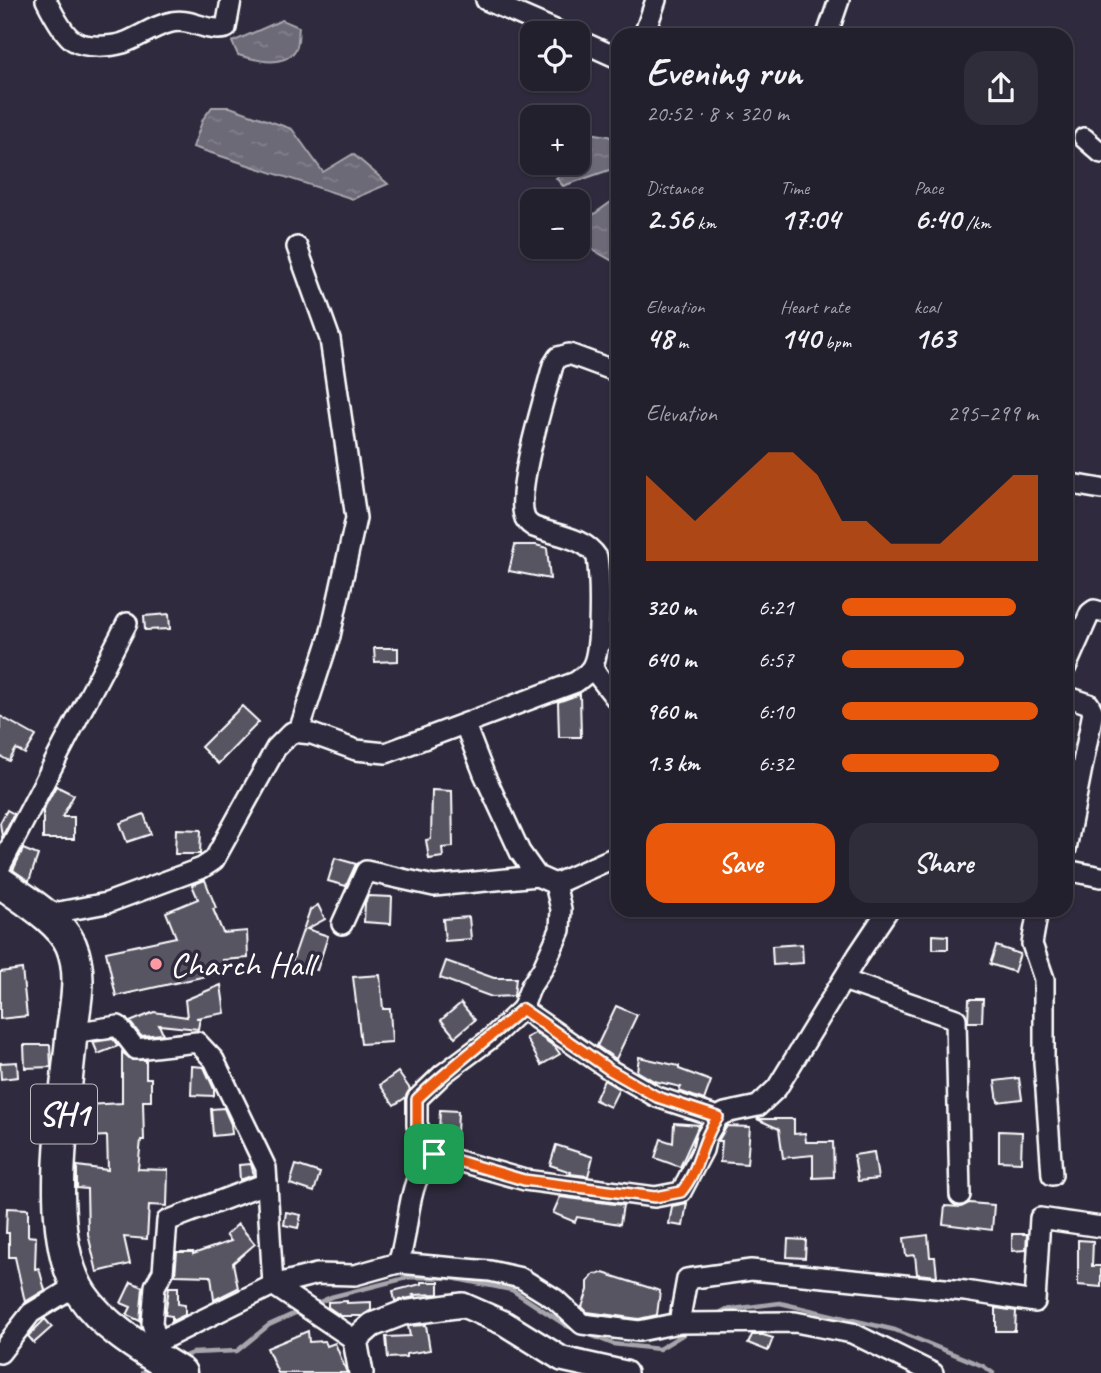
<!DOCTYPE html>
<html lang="en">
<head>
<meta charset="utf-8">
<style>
  body { margin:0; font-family:Caveat,sans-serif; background:#2f2d3a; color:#f1f3f6; height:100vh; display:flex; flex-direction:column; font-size:26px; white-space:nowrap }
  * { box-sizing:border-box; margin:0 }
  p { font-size:23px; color:#a3a3aa }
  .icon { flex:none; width:38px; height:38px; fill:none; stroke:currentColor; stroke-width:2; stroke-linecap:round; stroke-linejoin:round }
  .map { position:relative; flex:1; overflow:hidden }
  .details { position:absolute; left:611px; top:28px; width:462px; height:889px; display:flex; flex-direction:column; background:#23202e; border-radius:21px; box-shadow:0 2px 5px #0004,0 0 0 2px #403e4a }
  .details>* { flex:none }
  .tools { position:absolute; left:520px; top:21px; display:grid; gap:14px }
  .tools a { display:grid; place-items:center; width:70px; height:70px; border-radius:14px; background:#23202e; box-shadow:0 2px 5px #0004,0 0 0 2px #403e4a; font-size:35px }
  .pin { position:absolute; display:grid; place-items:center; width:60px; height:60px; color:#fff; margin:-30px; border-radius:14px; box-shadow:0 4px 10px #0006 }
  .round { display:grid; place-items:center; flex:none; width:74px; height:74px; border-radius:21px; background:#2f2d3a }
  .summary { display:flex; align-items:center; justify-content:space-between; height:119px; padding:0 35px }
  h1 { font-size:38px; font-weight:800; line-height:52px }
  .stats { display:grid; grid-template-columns:repeat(3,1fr); gap:10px; height:119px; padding:7px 35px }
  .stats div { display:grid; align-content:center }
  .stats b { font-size:30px; font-weight:800 }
  .stats small { font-size:19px; font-weight:400 }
  .stats p { font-size:19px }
  .chart { height:196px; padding:14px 35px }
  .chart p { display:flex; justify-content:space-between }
  .chart svg { width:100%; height:126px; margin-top:7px; fill:#ea580c; opacity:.7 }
  .cta { display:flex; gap:14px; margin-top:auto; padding:14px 35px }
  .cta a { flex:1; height:80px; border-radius:21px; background:#ea580c; color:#fff; font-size:28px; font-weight:800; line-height:80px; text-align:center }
  .cta a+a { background:#2f2d3a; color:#f1f3f6 }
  ul { padding:0 35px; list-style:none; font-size:23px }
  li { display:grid; grid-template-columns:112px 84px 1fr; align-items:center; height:52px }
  li i { height:18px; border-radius:9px; background:#ea580c }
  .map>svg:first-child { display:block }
  .water { fill:url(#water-ripples); stroke:#a7a6ad; stroke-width:2 }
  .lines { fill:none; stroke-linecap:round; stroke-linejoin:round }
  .stream { stroke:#a7a6ad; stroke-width:4.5 }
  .building { fill:#595564; stroke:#fff; stroke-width:2 }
  .minor-casing { stroke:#fff; stroke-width:24 }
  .tertiary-casing { stroke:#fff; stroke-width:28 }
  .primary-casing { stroke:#fff; stroke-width:35 }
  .minor { stroke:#2f2a3d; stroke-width:19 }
  .tertiary { stroke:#2f2a3d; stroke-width:23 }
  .primary { stroke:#2f2a3d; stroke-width:30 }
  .route-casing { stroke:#fff; stroke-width:14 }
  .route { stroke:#ea580c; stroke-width:9 }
  .poi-dot { fill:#ff9aa2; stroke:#2f2a3d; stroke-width:2.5 }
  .labels { text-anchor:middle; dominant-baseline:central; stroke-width:7; stroke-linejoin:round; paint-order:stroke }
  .shield { fill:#2f2a3d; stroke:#c1bfc5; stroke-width:2 }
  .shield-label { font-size:33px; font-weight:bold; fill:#fff }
  .poi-label { font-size:35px; fill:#fff; stroke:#2f2a3d; text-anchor:start }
</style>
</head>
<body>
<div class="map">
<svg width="1101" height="1373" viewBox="0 0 1101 1373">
  <defs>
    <pattern id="water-ripples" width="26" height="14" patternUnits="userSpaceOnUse" patternTransform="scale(1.75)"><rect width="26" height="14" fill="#6d6a77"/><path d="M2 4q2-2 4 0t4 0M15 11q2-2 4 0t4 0" fill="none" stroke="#83808b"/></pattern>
  </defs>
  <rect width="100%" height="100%" fill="#2f2a3d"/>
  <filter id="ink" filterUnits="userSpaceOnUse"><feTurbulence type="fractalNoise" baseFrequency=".0143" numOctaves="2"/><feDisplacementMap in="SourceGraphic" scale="14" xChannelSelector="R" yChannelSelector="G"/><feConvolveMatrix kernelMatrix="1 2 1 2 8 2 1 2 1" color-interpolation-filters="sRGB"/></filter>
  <g filter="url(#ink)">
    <g class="water">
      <path d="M282,20L299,27C298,33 299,44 296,49C284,69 256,60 238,55L232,42Z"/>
      <polygon points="212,107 230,107 292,129 323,172 353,154 388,184 353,199 193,147 203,119"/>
      <polygon points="590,133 608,136 618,141 618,167 563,186 556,178 574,163 578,163 578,160 592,148"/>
      <polygon points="618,197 618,264 588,247 583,222"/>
    </g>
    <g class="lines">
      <g class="stream">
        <polyline points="313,1305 331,1297 410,1277 452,1278 512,1290 567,1326 613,1344 659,1349 692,1329"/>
        <polyline points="714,1316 725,1310 780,1303 895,1330 983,1366 993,1373"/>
        <polyline points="180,1358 192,1353 237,1351 269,1325 302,1310"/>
        <polyline points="142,1373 153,1369"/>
      </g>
    </g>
    <g class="building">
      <polygon points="515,545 536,545 547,548 550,579 509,571"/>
      <polygon points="169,614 170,629 145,630 144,616"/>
      <polygon points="374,648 398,648 398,661 375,662"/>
      <polygon points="580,694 581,737 559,737 558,702"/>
      <polygon points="242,706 259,722 218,764 201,747"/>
      <polygon points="0,716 36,736 25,754 16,749 9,761 0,756"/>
      <polygon points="56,786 74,795 62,817 74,817 74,839 43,839 43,810"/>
      <polygon points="432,790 452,791 453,847 442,848 443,857 429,859 426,840 431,839"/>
      <polygon points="7,810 14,814 2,837 0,823"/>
      <polygon points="144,814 151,834 127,842 120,823"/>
      <polygon points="176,829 201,830 200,854 175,854"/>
      <polygon points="23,849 38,855 29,881 13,870"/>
      <polygon points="335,858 356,864 346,886 328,881"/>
      <polygon points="205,880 216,908 213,909 223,933 247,931 248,958 223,960 225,968 219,969 220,973 116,996 106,952 176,937 166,912 198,899 192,885"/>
      <polygon points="368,896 392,897 391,924 364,922 365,903"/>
      <polygon points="318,905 325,919 307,929 328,936 317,970 292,962 310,910"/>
      <polygon points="469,917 471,939 445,941 443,919"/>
      <polygon points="933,935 948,936 948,949 933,949"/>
      <polygon points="802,944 803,963 773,965 772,946"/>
      <polygon points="996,946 1020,954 1014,972 990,964"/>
      <polygon points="446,961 494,978 516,978 514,996 492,997 440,978"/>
      <polygon points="22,969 27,1016 0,1019 0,972"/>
      <polygon points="380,975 383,1009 390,1009 392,1042 361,1044 353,977"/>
      <polygon points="221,985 225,1013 196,1018 200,1018 198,1029 159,1025 163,1034 141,1036 130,1022 154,1012 187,1017 185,1000"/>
      <polygon points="969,999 983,999 982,1022 968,1022"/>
      <polygon points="461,1003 475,1020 455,1037 441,1020"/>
      <polygon points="616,1006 637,1015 616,1059 597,1046"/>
      <polygon points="535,1033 555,1047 560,1054 541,1065 526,1038"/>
      <polygon points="113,1039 118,1046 98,1054 93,1042"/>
      <polygon points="24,1045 50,1045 51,1067 25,1068"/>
      <polygon points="122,1052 132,1060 146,1060 146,1078 151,1078 151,1101 143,1101 144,1140 141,1140 138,1169 168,1170 167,1206 149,1205 147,1239 124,1237 130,1264 97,1272 88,1234 87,1189 77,1188 77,1166 108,1170 107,1136 88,1137 86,1105 122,1103"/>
      <polygon points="639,1057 679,1066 679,1069 711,1081 704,1100 679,1091 681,1087 654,1081 637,1071"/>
      <polygon points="17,1062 18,1077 1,1079 0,1063"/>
      <polygon points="192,1066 204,1067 214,1089 214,1096 191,1095"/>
      <polygon points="398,1072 410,1089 405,1098 394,1105 380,1085"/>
      <polygon points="1019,1078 1022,1099 998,1102 995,1081"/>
      <polygon points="604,1080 619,1089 610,1107 595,1100"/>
      <polygon points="224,1108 231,1124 232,1134 213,1136 211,1109"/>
      <polygon points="440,1110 458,1111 457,1134 439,1133"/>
      <polygon points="757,1119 794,1119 794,1134 805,1133 806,1142 833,1142 834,1177 813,1178 813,1155 783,1158 779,1129"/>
      <polygon points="674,1123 699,1125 680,1167 655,1158 661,1139 673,1143"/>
      <polygon points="727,1126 750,1127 747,1164 720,1162 722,1141 718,1141"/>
      <polygon points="999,1131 1022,1132 1021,1162 999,1161"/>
      <polygon points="556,1145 593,1157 588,1176 570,1174 571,1172 550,1165"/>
      <polygon points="874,1152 878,1179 858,1181 854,1155"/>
      <polygon points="251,1164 254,1175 240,1180 239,1165"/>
      <polygon points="296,1165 320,1173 314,1192 290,1184"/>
      <polygon points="560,1197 623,1205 620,1224 577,1217 575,1222 553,1213"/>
      <polygon points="687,1203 683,1226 669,1224 672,1206"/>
      <polygon points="969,1203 994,1205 992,1230 943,1224 945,1206 961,1207"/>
      <polygon points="7,1208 28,1209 28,1236 36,1237 35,1269 39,1268 45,1290 25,1302 15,1257 9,1257 9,1233 6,1233"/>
      <polygon points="286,1212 301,1215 298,1228 284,1225"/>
      <polygon points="238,1224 255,1244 233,1263 238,1288 214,1300 211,1276 175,1275 177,1252 193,1252 193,1254 231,1241 226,1235"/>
      <polygon points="1012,1234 1027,1234 1026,1250 1012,1251"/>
      <polygon points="928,1235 930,1257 935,1257 937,1276 917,1274 915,1255 906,1256 904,1238"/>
      <polygon points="788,1239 806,1240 805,1258 787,1257"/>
      <polygon points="1078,1240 1093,1241 1092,1266 1101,1266 1101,1287 1078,1285"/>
      <polygon points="603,1273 660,1291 657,1315 639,1319 587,1312 582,1307 588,1290 588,1282 594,1274"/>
      <polygon points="131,1282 143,1287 140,1321 127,1315 131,1307 121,1303"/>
      <polygon points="421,1282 439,1282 439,1294 413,1295 414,1297 395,1301 393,1291 421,1284"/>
      <polygon points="169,1287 178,1287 178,1304 185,1305 185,1315 172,1321 172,1316 165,1315"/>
      <polygon points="347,1301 347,1303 371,1302 371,1310 362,1316 341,1316 328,1307 328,1302"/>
      <polygon points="996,1308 1016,1311 1015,1331 996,1331"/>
      <polygon points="45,1319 52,1327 34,1343 28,1336"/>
      <polygon points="426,1325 430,1350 406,1354 406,1357 388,1358 386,1337 410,1336 408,1326"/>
      <polygon points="308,1331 309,1342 325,1341 327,1346 335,1343 347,1373 278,1373 267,1348"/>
      <polygon points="752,1335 763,1335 773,1338 768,1351 748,1343"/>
    </g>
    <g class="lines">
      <defs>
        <g id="minor">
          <path d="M46,0C51,10 64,35 74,41C85,48 110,47 123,43C138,38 152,27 168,23C191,16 204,33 226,28L231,0"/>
          <polyline points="486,0 562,33"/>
          <polyline points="644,35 656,0"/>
          <polyline points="827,35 839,0"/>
          <polyline points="578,40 618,58"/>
          <polyline points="1084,138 1101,153"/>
          <polyline points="297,247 330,339 356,518 330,636 299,731"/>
          <polyline points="1066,483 1101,489"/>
          <polyline points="598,644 617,630"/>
          <polyline points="1066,667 1090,613 1094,610 1101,612"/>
          <polyline points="592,668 618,701"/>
          <polyline points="1066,696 1089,704 1093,712 1066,849"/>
          <polyline points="0,867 127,623"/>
          <polyline points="1066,870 1101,877"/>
          <polyline points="555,884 618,856"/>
          <polyline points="1038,910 1032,944 1044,979 1044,1062 1052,1175"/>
          <path d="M43,915L107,903L202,868L214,860L276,748L292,732L312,734L356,750L386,753L576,682C582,677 588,674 592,667C602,650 600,578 597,557C585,537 554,535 534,527C529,524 525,521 524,515C516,487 545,397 553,365L558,357L569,354L618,372"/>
          <polyline points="342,924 366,871 434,886 537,876"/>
          <polyline points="843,980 956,1019 960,1195"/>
          <polyline points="522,1009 610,1070 657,1097 718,1117"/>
          <polyline points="72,1033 118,1026 136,1049 197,1042 214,1060 266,1168 273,1285"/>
          <polyline points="434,1154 525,1180 655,1197 681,1192 703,1150 706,1137 718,1117 725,1113 758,1106 777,1088 858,955 888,910"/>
          <path d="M398,1263C408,1237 406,1208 416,1182C420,1172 428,1163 434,1154L417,1125V1099L443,1074L490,1039L522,1009L531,986L543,968L560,930L561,909L555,884L537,876L520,852L484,774L465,725"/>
          <polyline points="273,1285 355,1340"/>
          <polyline points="679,1323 795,1322 852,1333 933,1373"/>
          <polyline points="157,1341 152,1323 155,1286 163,1272 167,1221 267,1183"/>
          <polyline points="143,1349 273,1285 317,1274 355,1275 398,1263 490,1271 521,1278 555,1299 582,1324 639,1331 679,1323 687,1279 751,1270 965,1291 1035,1302 1040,1218 1101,1227"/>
          <polyline points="0,1353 31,1313 77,1285"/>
        </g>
        <polyline id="tertiary" points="361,1373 355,1340 372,1325 403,1313 463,1305 504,1323 562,1359 625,1373"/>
        <path id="primary" d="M0,882C22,898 60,920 71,945C84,976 74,1008 71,1039C65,1109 42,1234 82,1295C105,1329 147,1352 181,1373"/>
      </defs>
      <use href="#minor" class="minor-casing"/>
      <use href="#tertiary" class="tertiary-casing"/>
      <use href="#primary" class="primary-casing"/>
      <use href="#minor" class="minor"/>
      <use href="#tertiary" class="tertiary"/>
      <use href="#primary" class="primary"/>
    </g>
  </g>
  <g class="lines" filter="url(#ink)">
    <defs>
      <path id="route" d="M522,1009L610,1070L657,1097L718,1117C701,1139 700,1170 681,1192L655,1197L524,1180L434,1154L417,1125V1099C450,1067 488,1040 522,1009Z"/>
    </defs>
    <use href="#route" class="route-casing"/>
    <use href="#route" class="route"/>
  </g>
  <circle class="poi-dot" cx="156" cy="964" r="7"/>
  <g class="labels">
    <rect class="shield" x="31" y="1084.5" width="66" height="59" rx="5"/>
    <g class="shield-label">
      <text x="64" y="1114">SH1</text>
    </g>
    <g class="poi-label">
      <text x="170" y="964">Charch Hall</text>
    </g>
  </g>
</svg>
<div class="tools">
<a><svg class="icon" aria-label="locate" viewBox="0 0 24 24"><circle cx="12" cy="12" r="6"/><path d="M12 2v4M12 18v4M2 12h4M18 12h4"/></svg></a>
<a>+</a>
<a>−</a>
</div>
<div class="pin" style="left:434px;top:1154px;background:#1e9e55"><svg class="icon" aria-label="arrive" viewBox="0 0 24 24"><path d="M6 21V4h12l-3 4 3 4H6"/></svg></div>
<section class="details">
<div class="summary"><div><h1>Evening run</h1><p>20:52 · 8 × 320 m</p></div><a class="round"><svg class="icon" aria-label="share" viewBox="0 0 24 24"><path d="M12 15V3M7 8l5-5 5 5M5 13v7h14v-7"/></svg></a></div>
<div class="stats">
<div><p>Distance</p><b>2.56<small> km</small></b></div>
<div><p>Time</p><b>17:04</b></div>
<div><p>Pace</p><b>6:40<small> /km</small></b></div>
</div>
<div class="stats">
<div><p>Elevation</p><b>48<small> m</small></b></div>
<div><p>Heart rate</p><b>140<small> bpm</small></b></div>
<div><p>kcal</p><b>163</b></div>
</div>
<div class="chart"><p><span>Elevation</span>295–299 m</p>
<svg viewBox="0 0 160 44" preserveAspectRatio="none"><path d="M0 44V14L10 22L20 30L30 22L40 14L50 6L60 6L70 14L80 30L90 30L100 38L110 38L120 38L130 30L140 22L150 14L160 14V44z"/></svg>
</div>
<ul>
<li><b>320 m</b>6:21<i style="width:89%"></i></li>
<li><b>640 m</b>6:57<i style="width:62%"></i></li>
<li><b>960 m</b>6:10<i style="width:100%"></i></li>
<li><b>1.3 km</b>6:32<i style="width:80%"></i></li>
</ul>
<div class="cta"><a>Save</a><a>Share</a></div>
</section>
</div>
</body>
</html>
